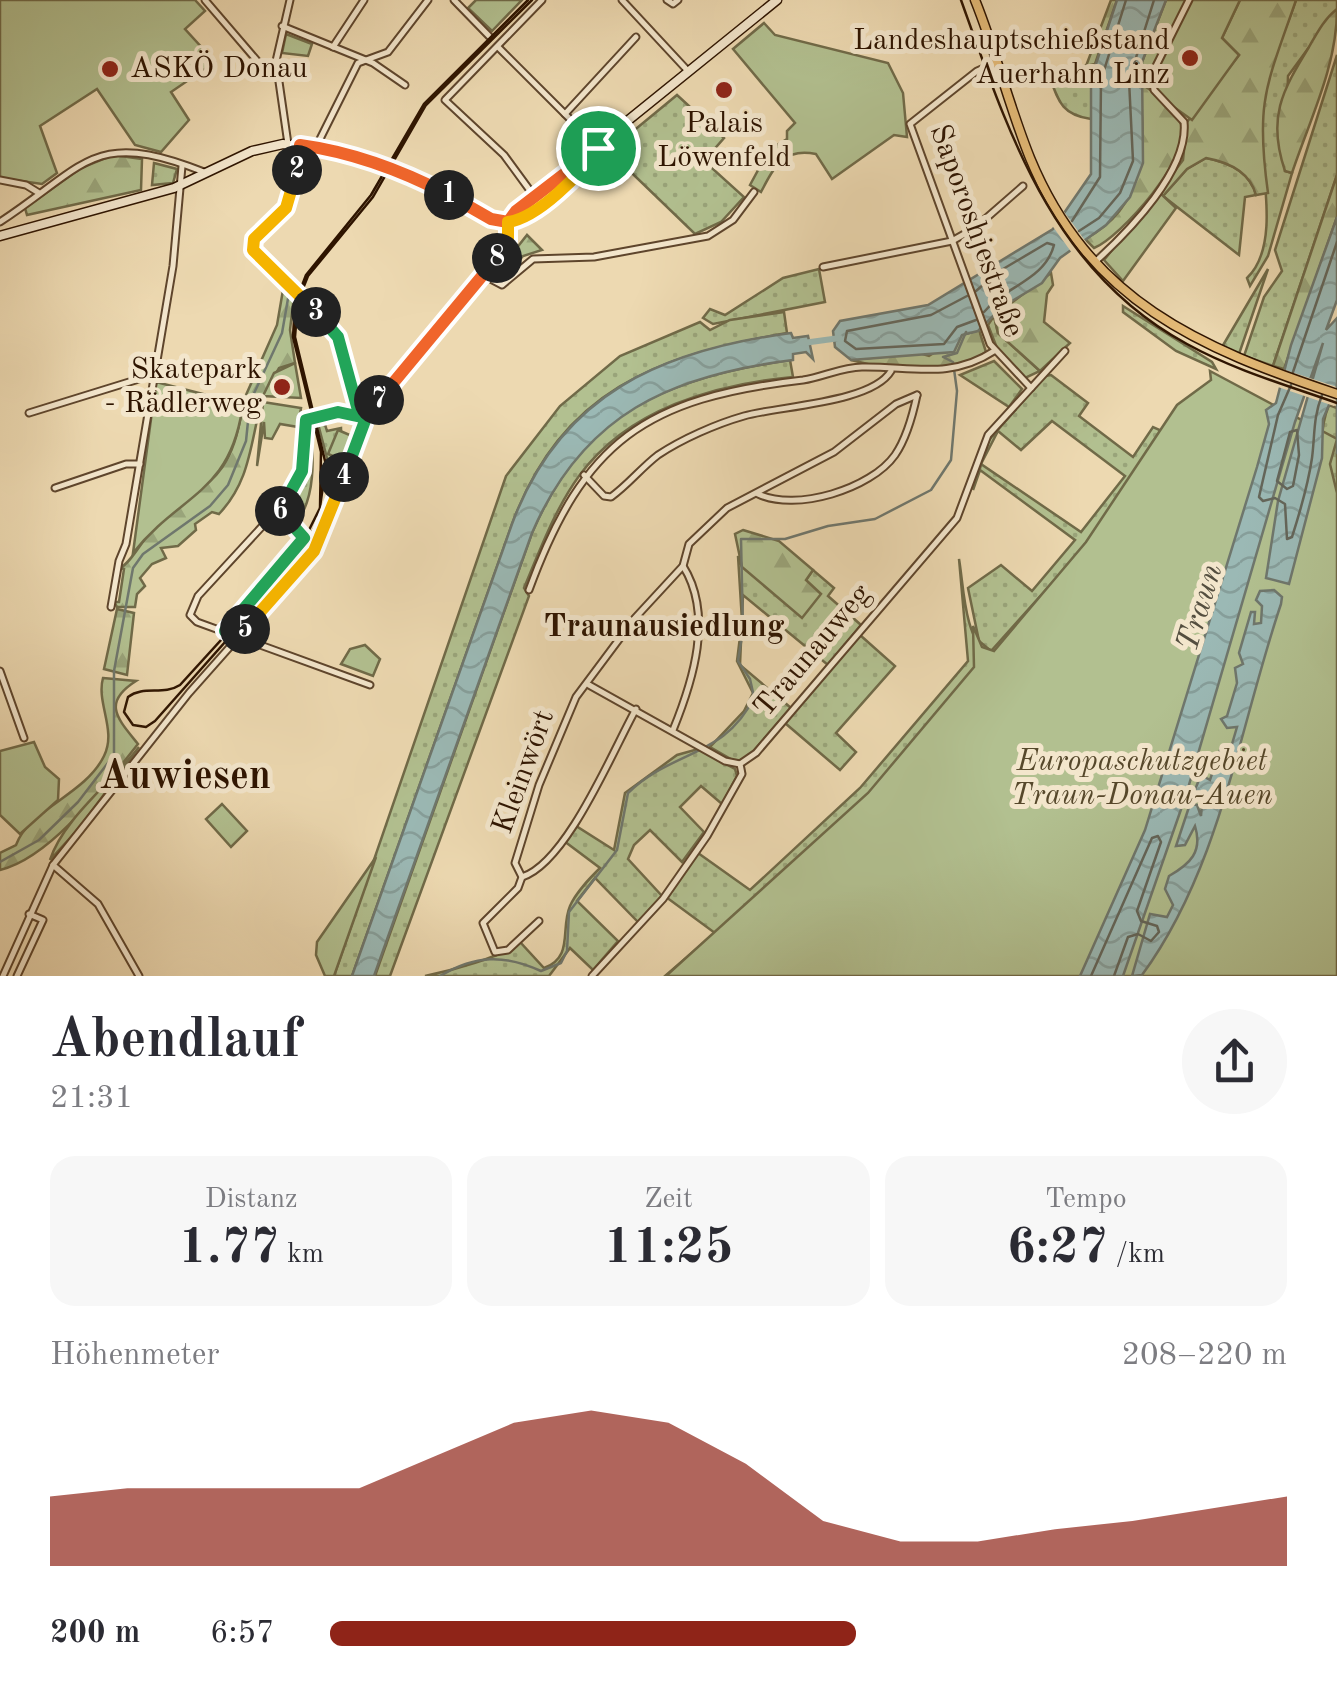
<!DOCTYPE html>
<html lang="de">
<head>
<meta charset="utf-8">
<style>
  body { margin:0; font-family:"Old Standard TT",serif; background:#f7f7f7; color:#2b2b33; height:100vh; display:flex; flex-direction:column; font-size:38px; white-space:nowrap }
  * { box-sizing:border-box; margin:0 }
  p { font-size:32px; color:#7c7c81 }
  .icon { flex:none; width:55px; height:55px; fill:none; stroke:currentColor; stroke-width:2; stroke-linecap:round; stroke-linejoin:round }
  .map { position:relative; height:976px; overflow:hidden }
  .panel { display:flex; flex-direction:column; background:#fff; flex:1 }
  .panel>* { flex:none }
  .pin { position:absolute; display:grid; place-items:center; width:85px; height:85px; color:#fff; margin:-42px; border:5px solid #fff; border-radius:50%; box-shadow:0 2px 10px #0007 }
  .km { position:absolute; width:50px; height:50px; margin:-25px; border-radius:50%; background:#222; color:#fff; font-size:28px; line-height:50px; text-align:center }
  .round { display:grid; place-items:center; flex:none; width:105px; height:105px; border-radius:52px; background:#f7f7f7 }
  .overview { display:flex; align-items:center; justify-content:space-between; height:170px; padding:0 50px }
  h1 { font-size:55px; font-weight:600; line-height:75px }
  .metrics { display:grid; grid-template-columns:repeat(3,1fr); gap:15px; height:170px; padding:10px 50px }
  .metrics div { display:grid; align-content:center; border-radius:25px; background:#f7f7f7; text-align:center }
  .metrics b { font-size:50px; font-weight:600 }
  .metrics small { font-size:28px; font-weight:400 }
  .metrics p { font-size:28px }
  .chart { height:280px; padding:20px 50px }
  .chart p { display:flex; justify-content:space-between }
  .chart svg { width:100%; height:180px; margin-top:10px; fill:#8f2418; opacity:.7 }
  ul { padding:0 50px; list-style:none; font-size:32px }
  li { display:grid; grid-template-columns:160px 120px 1fr; align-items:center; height:75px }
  li i { height:25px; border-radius:12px; background:#8f2418 }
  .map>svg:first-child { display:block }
  .grass { fill:url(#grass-dots); stroke:#706a48; stroke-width:2.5; fill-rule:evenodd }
  .forest { fill:url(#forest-firs); stroke:#706a48; stroke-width:2.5 }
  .park { fill:#b2c090; stroke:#706a48; stroke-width:2.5 }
  .water { fill:url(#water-waves); stroke:#6f776d; stroke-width:2.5 }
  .pier { fill:#edd9b1 }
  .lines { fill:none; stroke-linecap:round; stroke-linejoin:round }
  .shore { stroke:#64665a; stroke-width:2.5 }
  .stream { stroke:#6f776d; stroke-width:2.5 }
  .canal { stroke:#9bb9b5; stroke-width:6 }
  .minor-casing { stroke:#5e452c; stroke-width:9 }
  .secondary-casing { stroke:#2e1400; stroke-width:11 }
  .primary-casing { stroke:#2e1400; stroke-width:11 }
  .minor { stroke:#f3e6cc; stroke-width:5 }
  .secondary { stroke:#f3e6cc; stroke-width:8 }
  .primary { stroke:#e6bc78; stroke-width:8 }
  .tram { stroke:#2e1400; stroke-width:2.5 }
  .split-1-casing { stroke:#fff; stroke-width:20 }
  .split-2-casing { stroke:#fff; stroke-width:20 }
  .split-3-casing { stroke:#fff; stroke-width:20 }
  .split-4-casing { stroke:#fff; stroke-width:20 }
  .split-5-casing { stroke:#fff; stroke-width:20 }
  .split-6-casing { stroke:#fff; stroke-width:20 }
  .split-7-casing { stroke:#fff; stroke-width:20 }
  .split-8-casing { stroke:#fff; stroke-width:20 }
  .split-9-casing { stroke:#fff; stroke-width:20 }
  .split-1 { stroke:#f0652b; stroke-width:12 }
  .split-2 { stroke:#f0652b; stroke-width:12 }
  .split-3 { stroke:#f5b400; stroke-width:12 }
  .split-4 { stroke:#22a559; stroke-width:12 }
  .split-5 { stroke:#f5b400; stroke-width:12 }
  .split-6 { stroke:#22a559; stroke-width:12 }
  .split-7 { stroke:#22a559; stroke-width:12 }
  .split-8 { stroke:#f0652b; stroke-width:12 }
  .split-9 { stroke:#f5b400; stroke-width:12 }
  .poi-dot { fill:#8f2418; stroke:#f3e6cc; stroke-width:4 }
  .labels { text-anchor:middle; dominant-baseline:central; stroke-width:10; stroke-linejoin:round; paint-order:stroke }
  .poi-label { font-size:30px; fill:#2e1400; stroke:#f3e6cc; text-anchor:end }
  .street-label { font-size:30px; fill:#2e1400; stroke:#f3e6cc }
  .park-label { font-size:30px; font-style:italic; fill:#56482b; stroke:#f3e6cc }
  .water-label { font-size:32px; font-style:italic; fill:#544e3f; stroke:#f3e6cc }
  .neighbourhood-label { font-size:32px; font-weight:bold; fill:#2e1400; stroke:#f3e6cc }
  .district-label { font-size:40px; font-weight:bold; fill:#2e1400; stroke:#f3e6cc }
</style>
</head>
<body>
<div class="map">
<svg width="1337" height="976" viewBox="0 0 1337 976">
  <defs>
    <pattern id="grass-dots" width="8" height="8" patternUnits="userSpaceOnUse" patternTransform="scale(2.5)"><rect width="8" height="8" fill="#b2c090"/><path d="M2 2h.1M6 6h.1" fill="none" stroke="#99a47a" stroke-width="1.8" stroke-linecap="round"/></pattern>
    <pattern id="forest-firs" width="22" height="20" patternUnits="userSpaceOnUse" patternTransform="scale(2.5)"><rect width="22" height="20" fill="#b2c090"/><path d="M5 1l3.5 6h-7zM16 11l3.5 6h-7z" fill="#99a47a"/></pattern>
    <pattern id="water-waves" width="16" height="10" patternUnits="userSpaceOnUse" patternTransform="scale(2.5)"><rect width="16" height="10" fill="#9bb9b5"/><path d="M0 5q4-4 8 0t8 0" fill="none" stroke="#869e9a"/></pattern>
  </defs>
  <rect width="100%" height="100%" fill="#edd9b1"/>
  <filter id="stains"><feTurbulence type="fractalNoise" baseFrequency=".002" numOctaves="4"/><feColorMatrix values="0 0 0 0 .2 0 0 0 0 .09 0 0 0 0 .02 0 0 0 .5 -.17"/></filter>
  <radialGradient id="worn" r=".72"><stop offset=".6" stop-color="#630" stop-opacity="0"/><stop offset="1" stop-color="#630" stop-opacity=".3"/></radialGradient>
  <g class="grass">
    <path d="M1296,0H1337V9L1288,76L1285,171L1292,173L1268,256L1250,286L1247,278C1281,246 1261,170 1260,127C1259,83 1282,42 1296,0Z"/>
    <polygon points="1337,55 1337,175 1273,366 1244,356 1264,297 1282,271 1275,250"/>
    <path d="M1095,64L1091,119C1063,115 1059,103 1050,78L1063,70Z"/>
    <polygon points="677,95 724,138 704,161 744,197 721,222 695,234 609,151"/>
    <path d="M1206,158C1228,162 1250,172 1256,195L1245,197L1239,255L1163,196L1187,169Z"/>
    <polygon points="154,163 177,169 173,183 152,185"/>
    <polygon points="819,269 825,302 713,324 703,318 710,309 725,315 783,278"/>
    <polygon points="1268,269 1239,354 1222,347"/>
    <polygon points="1123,306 1212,362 1216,369 1176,351 1123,312"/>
    <path d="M784,312L787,333C656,356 562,390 512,524L352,976H334L506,476L560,406L620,356L700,322L710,330L730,320Z"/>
    <polygon points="994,316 998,333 1040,371 1025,378 997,348 988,325"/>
    <path d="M790,360L793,377C715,384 628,409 579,476C555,509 540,550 524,588L529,596L390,976H375L532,533C585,410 666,379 790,360Z"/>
    <polygon points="994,361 1022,389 1009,407 960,375"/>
    <path d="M1051,375L1088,403L1079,416L1133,457L1153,427L1162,431L1115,513L991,651L979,641L968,588L1001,565L1032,591L1075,540L980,470L973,490L989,440L1045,376ZM1052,421L1125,476L1081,532L981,464L998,431L1021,450Z"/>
    <path d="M1329,405L1337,408V523C1328,485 1313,443 1329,405Z"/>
    <polygon points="323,418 327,431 341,428 342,460 346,451 327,515 328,462 317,420"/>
    <path d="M309,427C315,458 315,499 296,523L282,510L306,474Z"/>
    <polygon points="738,556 742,567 806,580 813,570 834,588 828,596 861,625 828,665 743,595 740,665 791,708 750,755 736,762 710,747 744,711 753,693 737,661 742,621"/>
    <path d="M959,559C964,588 964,636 988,655L934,733L679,976H665L715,933L666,897L698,853L750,890L860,788L968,661Z"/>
    <polygon points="860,635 895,666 836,733 856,752 840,770 785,723"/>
    <path d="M698,749L735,769L737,776L722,804L701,786L680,807L704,832L682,862L650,830L634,845L628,859L662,896L638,922L595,878L577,901L618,941L593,970L570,948L549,976H425C449,971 503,957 520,942L544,968C574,957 560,929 570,906C576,892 590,878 600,868L564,841L576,826L614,850L625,793L677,755Z"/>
  </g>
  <g class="forest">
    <polygon points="1111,0 1117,0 1095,64 1086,66"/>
    <path d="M1240,0H1296C1267,85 1255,100 1268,193L1256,195C1250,172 1228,162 1206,158L1187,169L1163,196L1159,192L1183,160L1187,122L1239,55L1222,38Z"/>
    <path d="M1337,9C1337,66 1310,119 1292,173L1285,171C1267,118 1282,91 1309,47C1317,33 1324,19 1337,9Z"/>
    <path d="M1139,82C1153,89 1175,111 1181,124C1195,154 1120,238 1094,248L1085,239C1148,206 1146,143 1139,82Z"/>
    <polygon points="113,155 142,159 141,190 27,215 25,208 81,168"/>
    <polygon points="1337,175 1337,217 1284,369 1273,366"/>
    <polygon points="527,235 542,250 523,256 502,281 493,278"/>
    <polygon points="1051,273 1053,285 1047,294 1044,322 1070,343 1040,371 998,333 994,316"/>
    <polygon points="283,290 294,296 290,330 295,363 279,368 263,396 242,404 277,325"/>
    <path d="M979,330L986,352C951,376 891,371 851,360L919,353L929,356L962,335Z"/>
    <path d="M262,400C250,443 251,480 219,514L212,512L195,524L196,530L178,546L161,548L166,558L152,564L140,578L145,586L137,594L135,607H117L114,602H119L124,569L120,568C132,562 143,538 155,527C203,481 230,485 242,410Z"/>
    <polygon points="743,530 779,541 813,570 806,580 821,594 802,618 742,567 735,534"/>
    <polygon points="117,609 134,613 127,675 104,669"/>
    <path d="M103,678L136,681C101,703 118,719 138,744C106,784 51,858 0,870V853L16,845C29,809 85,795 104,756C117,730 96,703 103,678Z"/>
    <path d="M139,747L80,827L50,860C63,819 112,782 139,747Z"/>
  </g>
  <g class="park">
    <polygon points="0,0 195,0 205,11 185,29 215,62 171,92 189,120 161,152 135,145 97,89 40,126 57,173 42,184 0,178"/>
    <polygon points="476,0 522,0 492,31 468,8"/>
    <polygon points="1166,0 1240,0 1222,38 1239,55 1192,120 1139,82 1142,62"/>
    <path d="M764,23L775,35L888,63L903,93L907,137L894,135L832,179L816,154C784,147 774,167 761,192L750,185L769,150L787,139V131L795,123L733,49Z"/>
    <polygon points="286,34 312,44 308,56 282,53"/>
    <polygon points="1159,192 1176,208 1123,281 1104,260"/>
    <polygon points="295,363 301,398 263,396 274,373"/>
    <polygon points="1210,371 1337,439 1330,464 1337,493 1337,976 666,976 868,793 974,667 973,626 982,647 994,651 1086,542 1177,405 1211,380"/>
    <path d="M156,382L242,404V410C229,494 180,494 133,553Z"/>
    <polygon points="263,402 301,408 298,427 280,424 272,439 265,438 264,422 257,466"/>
    <polygon points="338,430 352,436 343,460 328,454"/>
    <polygon points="365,645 380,659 373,676 341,664 350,649"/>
    <polygon points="34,742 45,767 59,779 58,800 20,834 0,815 0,751"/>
    <polygon points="222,804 247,831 231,847 206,819"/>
    <polygon points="376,857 334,976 325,976 316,955 317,942"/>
  </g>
  <g class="water">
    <polygon points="1117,0 1166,0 1142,62 1143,163 1130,197 1106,225 1060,258 1042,283 1002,307 978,331 962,335 954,352 851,360 835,347 833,331 840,321 928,305 1053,229 1091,174 1091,79"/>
    <polygon points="1337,217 1337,300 1326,330 1337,318 1337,386 1323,419 1322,458 1289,584 1266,578 1278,501 1323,343 1295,422 1186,795 1123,976 1080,976 1145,830 1257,467 1269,424 1266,410 1276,403 1291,345"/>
    <path d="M791,333L793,338L808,336L813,359L806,352L793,354V360C671,375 583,414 532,533L374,976H352L512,524C560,394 662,350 791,333Z"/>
    <path d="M1274,590L1282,597L1281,604C1239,728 1221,867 1142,975L1132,976L1150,914L1167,917L1173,905L1165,889L1169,876C1190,864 1203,852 1195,826L1185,845L1176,846L1190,804L1197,805L1201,816L1203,792H1194L1201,775L1210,780L1221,747L1232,744L1237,727L1227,728L1221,719L1227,716L1237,683L1235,668L1243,664L1239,653L1251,612H1255L1254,624L1261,623L1262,606L1256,600L1260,591Z"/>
  </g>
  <g class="pier">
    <polygon points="1062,209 1086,242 1072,253 1051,224"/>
    <polygon points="1279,368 1337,387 1334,406 1275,386"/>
  </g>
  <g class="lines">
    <g class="shore">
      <polyline points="1072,221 1100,177 1101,80 1126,0"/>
      <polyline points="1079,231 1099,218 1120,193 1133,161 1129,80 1154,0"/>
      <path d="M976,291L998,272L1047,243L1054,245C1045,280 1005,286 984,312"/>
      <polyline points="967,296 931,315 847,331 845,341 856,349 944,344 957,327 976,320"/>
      <polyline points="1293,372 1337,242"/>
      <path d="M1291,385L1278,415L1259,497L1263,501L1275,498L1285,504L1287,539L1292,537C1300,512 1308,485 1312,458C1315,435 1313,418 1322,395"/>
      <polygon points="1297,430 1299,455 1293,486 1287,489 1277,481 1290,432"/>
      <polyline points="1091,976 1152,838 1158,836 1161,842 1137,911 1141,921 1157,926 1159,932 1151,941 1138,934 1128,937 1114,976"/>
    </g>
    <g class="stream">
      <polyline points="1337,385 1337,453"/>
      <polyline points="0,862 39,840 78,802 114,755 114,671 133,568 143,554 210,506 228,485 246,441 250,402 282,333 289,293"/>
      <path d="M440,976C475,955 504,954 541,971L561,963L567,951L569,912L617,850L628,793C672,750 726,757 754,697L750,679L738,661L743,630L741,539H785L828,526L875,519L931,490L951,460L957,391L953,362L943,357L957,353L966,332"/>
    </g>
    <polyline class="canal" points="803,343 840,338"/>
    <defs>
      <g id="minor">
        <polyline points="205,0 259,63 276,66"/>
        <polyline points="454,0 489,36"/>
        <polyline points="622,0 688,71"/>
        <polyline points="667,0 673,4 678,0"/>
        <polyline points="282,26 373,63 405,85"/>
        <polyline points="333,47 364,0"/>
        <polyline points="498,47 596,145"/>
        <polyline points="997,62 977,71 910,124 990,344 1031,388"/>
        <polyline points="565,114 636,37"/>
        <polyline points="288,144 276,61 290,0"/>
        <polyline points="299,146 286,208 254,239 253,250 334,331 359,414"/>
        <polyline points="316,147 358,63 388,52 428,0"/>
        <polyline points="0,180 26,185 39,193"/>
        <polyline points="534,196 504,155 445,100 542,0"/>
        <path d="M0,222C87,165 93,128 204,172"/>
        <path d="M1095,262C1129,231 1189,170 1184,122L1154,90L1152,74L1189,0"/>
        <polyline points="823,267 952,241 975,228 1023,186"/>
        <polyline points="483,275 502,285 533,259 594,257 708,236 733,220 754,192"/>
        <polyline points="29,413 155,374"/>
        <polyline points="366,419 338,412 306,421 305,457 292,494 198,596 190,615 197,622 370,685"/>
        <path d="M584,475L604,496L611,497C628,485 641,468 658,455C682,439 716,424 744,416C779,406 872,403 891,371"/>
        <polyline points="55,488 126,464 140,464"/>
        <path d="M758,494C796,512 871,489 895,455C906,439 913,414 917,395"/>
        <path d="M529,590C584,440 646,398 803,380C823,377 842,367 862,367C910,366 950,380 994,351"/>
        <polyline points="111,607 119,561 126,544 173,266 182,166"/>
        <polyline points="225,631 303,541 303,533 279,510"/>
        <polyline points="0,671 24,738"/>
        <polyline points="589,685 725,761 740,764"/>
        <path d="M673,730C693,681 714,615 683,566"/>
        <polyline points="53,865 98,904 139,976"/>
        <path d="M522,877C567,863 613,750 636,709"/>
        <polyline points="539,921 508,950 495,952 483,923 518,888 522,877 515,863 539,785 576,697 635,618 683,566 689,544 727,508 834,452 896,404 917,395"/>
        <polyline points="3,976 53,865 189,693 315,551 366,419 503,250 510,235 508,222"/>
        <polyline points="17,976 43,920 29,914"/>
        <polyline points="592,976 663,899 707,836 742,774 740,764 756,753 957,518 988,435 1065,351"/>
      </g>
      <g id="secondary">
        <polyline points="508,222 516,211 777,0"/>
        <polyline points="0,236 174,188 252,151 283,144 353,155 416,179 491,219 515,222 590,160 598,148"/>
      </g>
      <path id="primary" d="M975,0C996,52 1009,106 1030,158C1089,301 1199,348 1337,394"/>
    </defs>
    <use href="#minor" class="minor-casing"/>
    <use href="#secondary" class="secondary-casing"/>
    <use href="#primary" class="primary-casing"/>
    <use href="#minor" class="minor"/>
    <use href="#secondary" class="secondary"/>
    <use href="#primary" class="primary"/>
    <g class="tram">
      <path d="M528,0L424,104L371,195L306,275L295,304L293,337L321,452L320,508L294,560L180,685C163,696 144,685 128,697L124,712L133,725L146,727L155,721L296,562L318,521L326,465L295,337L298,301L308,276L373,197L426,105L532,0"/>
      <path d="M961,0C1009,134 1053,272 1187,344C1234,370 1286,385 1337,403"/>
    </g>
  </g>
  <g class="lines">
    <defs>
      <polyline id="split-1" points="449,195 491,219 508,222 516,211 598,148"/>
      <path id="split-2" d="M297,170L300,145C352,152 401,170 449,195"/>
      <polyline id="split-3" points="297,170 286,208 254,239 253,250 316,312"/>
      <polyline id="split-4" points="316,312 338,337 359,414 366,418 344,477"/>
      <polyline id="split-5" points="245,629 314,551 344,477"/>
      <polyline id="split-6" points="245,629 238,636 225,631 304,538 280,511"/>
      <polyline id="split-7" points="280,511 302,471 306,420 338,412 366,418 379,400"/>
      <polyline id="split-8" points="379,400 497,258"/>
      <path id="split-9" d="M497,258L508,241V222C538,218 582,173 598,148"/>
    </defs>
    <use href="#split-1" class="split-1-casing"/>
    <use href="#split-2" class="split-2-casing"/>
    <use href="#split-3" class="split-3-casing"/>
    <use href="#split-4" class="split-4-casing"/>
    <use href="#split-5" class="split-5-casing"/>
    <use href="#split-6" class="split-6-casing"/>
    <use href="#split-7" class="split-7-casing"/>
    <use href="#split-8" class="split-8-casing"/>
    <use href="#split-9" class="split-9-casing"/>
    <use href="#split-1" class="split-1"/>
    <use href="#split-2" class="split-2"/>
    <use href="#split-3" class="split-3"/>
    <use href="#split-4" class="split-4"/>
    <use href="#split-5" class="split-5"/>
    <use href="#split-6" class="split-6"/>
    <use href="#split-7" class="split-7"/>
    <use href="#split-8" class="split-8"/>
    <use href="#split-9" class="split-9"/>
  </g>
  <g class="poi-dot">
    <circle cx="1190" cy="58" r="10"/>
    <circle cx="110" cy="69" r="10"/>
    <circle cx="724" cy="90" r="10"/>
    <circle cx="282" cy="387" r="10"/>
  </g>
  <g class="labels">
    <g class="poi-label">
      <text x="1170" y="41">Landeshauptschießstand<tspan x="1170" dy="34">Auerhahn Linz</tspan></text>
      <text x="130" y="69" text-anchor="start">ASKÖ Donau</text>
      <text x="724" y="124" text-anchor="middle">Palais<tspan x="724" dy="34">Löwenfeld</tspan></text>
      <text x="262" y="370">Skatepark<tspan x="262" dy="34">- Rädlerweg</tspan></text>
    </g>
    <g class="street-label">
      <text transform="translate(976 231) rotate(70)">Saporoshjestraße</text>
      <text transform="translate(813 651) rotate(-50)">Traunauweg</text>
      <text transform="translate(524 772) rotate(-70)">Kleinwört</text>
    </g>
    <g class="park-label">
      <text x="1142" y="762">Europaschutzgebiet<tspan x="1142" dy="34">Traun-Donau-Auen</tspan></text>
    </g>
    <g class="water-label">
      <text transform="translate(1201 608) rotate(-73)">Traun</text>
    </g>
    <g class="neighbourhood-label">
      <text x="664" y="628">Traunausiedlung</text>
    </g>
    <g class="district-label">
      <text x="185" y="778">Auwiesen</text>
    </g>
  </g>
  <rect width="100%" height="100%" filter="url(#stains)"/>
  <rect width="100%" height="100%" fill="url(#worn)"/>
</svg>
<div class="pin" style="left:598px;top:148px;background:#1e9e55"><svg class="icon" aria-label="arrive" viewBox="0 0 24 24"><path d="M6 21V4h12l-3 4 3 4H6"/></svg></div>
<b class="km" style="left:449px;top:195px">1</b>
<b class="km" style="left:297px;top:170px">2</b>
<b class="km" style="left:316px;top:312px">3</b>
<b class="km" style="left:344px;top:477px">4</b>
<b class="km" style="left:245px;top:629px">5</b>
<b class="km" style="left:280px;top:511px">6</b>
<b class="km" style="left:379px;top:400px">7</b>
<b class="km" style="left:497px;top:258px">8</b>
</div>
<section class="panel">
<div class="overview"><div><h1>Abendlauf</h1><p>21:31</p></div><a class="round"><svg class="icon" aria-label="share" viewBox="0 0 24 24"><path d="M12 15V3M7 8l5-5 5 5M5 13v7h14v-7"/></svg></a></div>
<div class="metrics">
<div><p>Distanz</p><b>1.77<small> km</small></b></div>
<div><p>Zeit</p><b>11:25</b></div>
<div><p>Tempo</p><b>6:27<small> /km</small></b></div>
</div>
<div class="chart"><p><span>Höhenmeter</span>208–220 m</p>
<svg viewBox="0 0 160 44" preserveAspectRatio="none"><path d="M0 44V27L10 25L20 25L30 25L40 25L50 17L60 9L70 6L80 9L90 19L100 33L110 38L120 38L130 35L140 33L150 30L160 27V44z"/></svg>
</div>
<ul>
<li><b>200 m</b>6:57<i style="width:55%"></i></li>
</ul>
</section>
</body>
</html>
